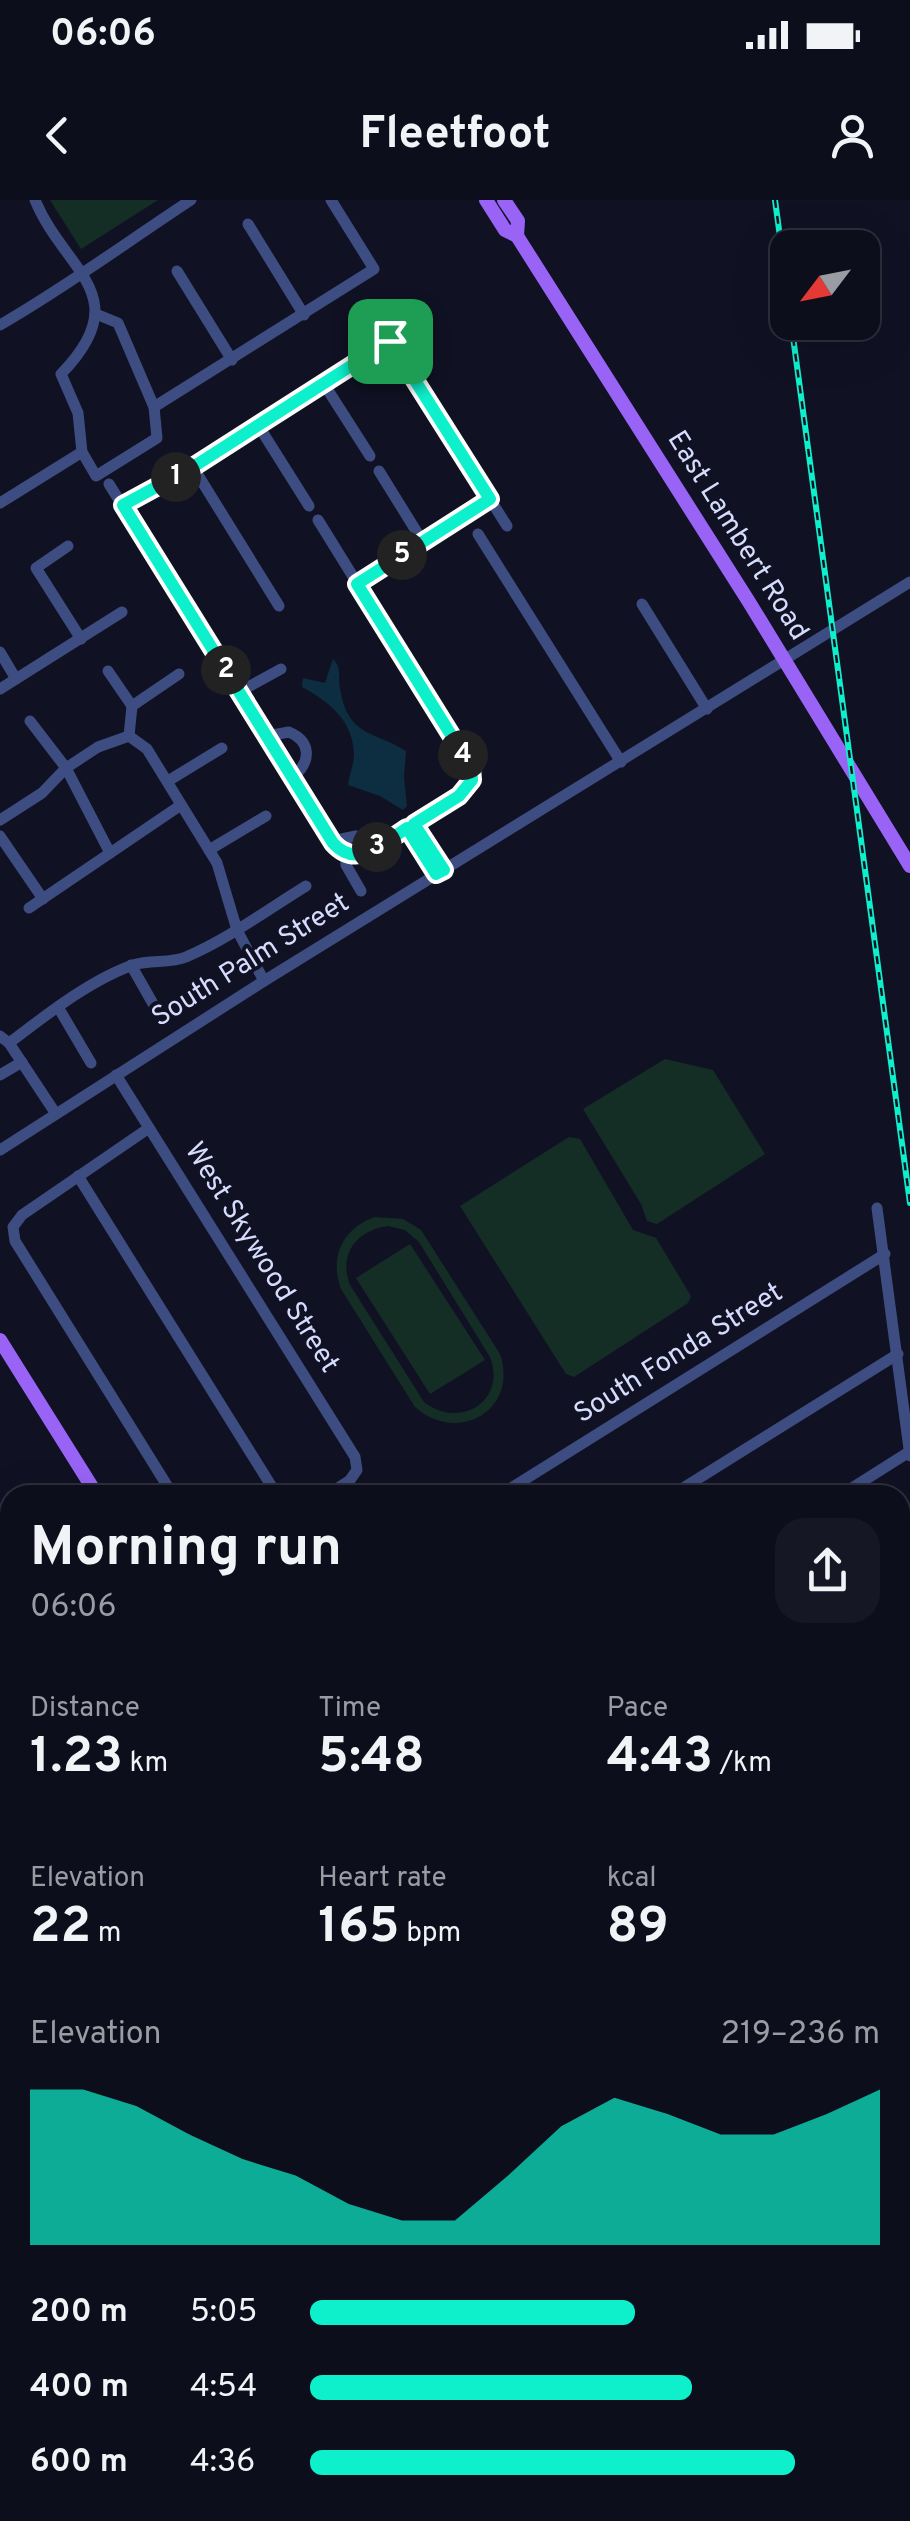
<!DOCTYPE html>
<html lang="en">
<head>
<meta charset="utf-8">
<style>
  body { margin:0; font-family:Overpass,sans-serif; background:#151724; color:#f1f3f6; height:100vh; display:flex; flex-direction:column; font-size:38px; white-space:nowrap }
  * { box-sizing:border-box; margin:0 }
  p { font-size:32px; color:#9a9ca3 }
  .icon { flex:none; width:55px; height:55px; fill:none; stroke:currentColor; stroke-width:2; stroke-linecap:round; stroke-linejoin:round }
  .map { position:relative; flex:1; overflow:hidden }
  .sheet { position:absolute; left:0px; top:1285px; width:910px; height:1038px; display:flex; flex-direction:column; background:#0c0e1b; border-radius:30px 30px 0 0; box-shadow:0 10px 40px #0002,0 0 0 2px #2c2e3a }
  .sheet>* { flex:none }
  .needle { width:65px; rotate:238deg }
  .fabs { position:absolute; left:770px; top:30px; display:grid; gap:20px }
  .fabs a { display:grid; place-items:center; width:110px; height:110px; border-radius:20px; background:#0c0e1b; box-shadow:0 10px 40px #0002,0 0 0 2px #2c2e3a; font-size:50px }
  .pin { position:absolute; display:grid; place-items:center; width:85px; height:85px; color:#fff; margin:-42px; border-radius:20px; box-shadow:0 5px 15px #0006 }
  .km { position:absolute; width:50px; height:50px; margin:-25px; border-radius:50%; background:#222; color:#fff; font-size:28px; line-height:50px; text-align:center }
  .round { display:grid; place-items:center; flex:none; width:105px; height:105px; border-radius:30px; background:#151724 }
  .summary { display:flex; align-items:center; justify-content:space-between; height:170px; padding:0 30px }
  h1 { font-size:55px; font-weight:700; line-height:75px }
  .metrics { display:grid; grid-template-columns:repeat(3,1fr); gap:15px; height:170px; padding:10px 30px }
  .metrics div { display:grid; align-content:center }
  .metrics b { font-size:50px; font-weight:700 }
  .metrics small { font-size:28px; font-weight:400 }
  .metrics p { font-size:28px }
  .chart { height:280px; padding:20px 30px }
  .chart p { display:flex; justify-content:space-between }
  .chart svg { width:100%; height:180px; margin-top:10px; fill:#0ef0cc; opacity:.7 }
  ul { padding:0 30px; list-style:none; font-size:32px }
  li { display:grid; grid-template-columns:160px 120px 1fr; align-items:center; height:75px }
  li i { height:25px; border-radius:12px; background:#0ef0cc }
  .status { display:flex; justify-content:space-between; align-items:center; height:70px; padding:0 50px; background:#0c0e1b; direction:ltr }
  .status svg { height:28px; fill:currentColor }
  header { display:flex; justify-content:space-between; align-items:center; height:130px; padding:0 30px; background:#0c0e1b; font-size:45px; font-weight:700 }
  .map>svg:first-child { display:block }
  .green { fill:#142e26; fill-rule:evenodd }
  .water { fill:#0d2d40 }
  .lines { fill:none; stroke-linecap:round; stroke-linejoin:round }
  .minor { stroke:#3e4d81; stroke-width:11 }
  .major { stroke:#9964f6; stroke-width:14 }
  .rail-casing { stroke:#0ef0cc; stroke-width:6 }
  .rail { stroke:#101224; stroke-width:2.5; stroke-dasharray:8; stroke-linecap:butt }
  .route-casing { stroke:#fff; stroke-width:20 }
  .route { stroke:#0ef0cc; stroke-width:12 }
  .labels { text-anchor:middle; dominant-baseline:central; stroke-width:8; stroke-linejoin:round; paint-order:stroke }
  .street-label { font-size:28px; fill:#d6dcfd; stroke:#101224 }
</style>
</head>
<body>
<div class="status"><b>06:06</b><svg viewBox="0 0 49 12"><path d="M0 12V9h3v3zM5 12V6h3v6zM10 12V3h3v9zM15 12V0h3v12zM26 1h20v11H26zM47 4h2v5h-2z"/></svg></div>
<header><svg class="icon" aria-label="back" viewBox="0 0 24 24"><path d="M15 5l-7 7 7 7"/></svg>Fleetfoot<svg class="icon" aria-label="person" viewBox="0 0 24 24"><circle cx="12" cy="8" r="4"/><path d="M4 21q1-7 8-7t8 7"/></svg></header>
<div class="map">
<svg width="910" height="2321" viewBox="0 0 910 2321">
  <rect width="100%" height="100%" fill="#101224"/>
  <g class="green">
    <polygon points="50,0 158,0 81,49"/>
    <polygon points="665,859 713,870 765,954 657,1024 647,1021 641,1004 583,909"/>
    <polygon points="569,937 580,939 633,1030 656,1038 691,1096 688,1103 574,1177 566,1174 460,1006"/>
    <path d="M375,1017L403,1019L421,1030L500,1154C519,1210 458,1245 415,1207L341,1089C329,1057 343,1028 375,1017ZM388,1026L405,1030L419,1042L490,1157C507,1201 460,1230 424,1202L350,1085C338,1054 357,1030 388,1026Z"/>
    <polygon points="410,1044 485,1160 430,1194 356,1078"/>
  </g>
  <path class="water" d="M333,459C342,468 338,476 340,488C347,537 375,531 406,551L404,577L407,606L403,610L380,596L348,585C349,575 354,565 354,554C353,520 329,502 302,487L303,478L325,483Z"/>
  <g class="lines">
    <g class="minor">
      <path d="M35,0C64,71 138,95 61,174L78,213L82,252L96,276L157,238L154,207L118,123L96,114"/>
      <polyline points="248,24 304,115"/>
      <polyline points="177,71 232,160"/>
      <polyline points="375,117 507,326"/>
      <path d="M0,125C66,87 127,42 191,0"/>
      <polyline points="324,184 370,256"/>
      <polyline points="154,207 374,69 331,0"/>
      <polyline points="258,225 309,306"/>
      <polyline points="193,267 279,406"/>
      <polyline points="379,271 423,342"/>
      <polyline points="109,284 333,643 346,655 363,655 459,596 472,580 471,567 318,320"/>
      <polyline points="0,303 82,252"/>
      <polyline points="123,305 193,267 391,141"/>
      <polyline points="478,334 621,562"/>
      <polyline points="68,346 36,368 81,439"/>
      <polyline points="357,383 490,299"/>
      <polyline points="642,404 707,509"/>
      <polyline points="0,452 16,479"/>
      <polyline points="108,471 132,506"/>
      <polyline points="0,489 122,412"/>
      <polyline points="239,492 281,469"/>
      <polyline points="30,521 66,568 110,653"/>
      <polyline points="129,536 147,549 217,663 237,730 264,781"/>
      <polyline points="129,536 132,506 179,474"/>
      <path d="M267,536L289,532C312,542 311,562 293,577"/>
      <polyline points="168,581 222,548"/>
      <polyline points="0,620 42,593 66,568 98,547 129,536"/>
      <polyline points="414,624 444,670"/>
      <polyline points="407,628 436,675"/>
      <polyline points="0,636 43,699"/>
      <polyline points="332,641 356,636 366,641"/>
      <polyline points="209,650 266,616"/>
      <polyline points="346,655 346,665 361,691"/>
      <polyline points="29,708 181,605"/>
      <polyline points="131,765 160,816"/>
      <polyline points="58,807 91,863"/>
      <polyline points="0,836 9,843 56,914"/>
      <path d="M9,843C45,816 90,780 133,765C150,759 170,764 186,757C228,739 267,710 306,686"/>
      <polyline points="0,875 22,862"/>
      <polyline points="116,875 355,1257 357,1270 350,1280 327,1295"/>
      <polyline points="149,928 22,1015 13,1027 15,1041 173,1295"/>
      <polyline points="0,950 264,781 910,382"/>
      <polyline points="78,976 277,1295"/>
      <polyline points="877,1008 910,1256"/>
      <polyline points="500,1295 885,1054"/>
      <polyline points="672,1295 898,1154"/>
      <polyline points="841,1295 909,1252"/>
      <polyline points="900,1379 910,1373"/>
      <polyline points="0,1449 10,1465"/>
      <polyline points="0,1491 10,1481"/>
      <polyline points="900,1558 910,1572"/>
      <polyline points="0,1634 10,1650"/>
      <polyline points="0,1738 10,1731"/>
      <polyline points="900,1824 910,1839"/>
      <polyline points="0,1861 10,1855"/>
      <polyline points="900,1973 910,1967"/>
      <polyline points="0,1984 10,1978"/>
      <polyline points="900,2122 910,2116"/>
      <polyline points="0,2201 10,2218"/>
      <polyline points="0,2295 10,2288"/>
      <polyline points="69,2312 74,2321"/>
      <polyline points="428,2312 434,2321"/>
      <polyline points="579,2312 585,2321"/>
      <polyline points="322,2321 335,2312"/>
      <polyline points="453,2321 466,2312"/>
      <polyline points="701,2321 715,2312"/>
    </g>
    <g class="major">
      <polyline points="486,0 505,30 517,36 749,402 910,666"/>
      <polyline points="504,0 518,21 517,36"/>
      <polyline points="0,1140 97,1295"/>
      <polyline points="900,1594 910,1587"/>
      <polyline points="0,2149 10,2143"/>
      <polyline points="0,2167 10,2160"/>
      <polyline points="725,2312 730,2321"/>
      <polyline points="741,2312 746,2321"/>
    </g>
    <defs>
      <g id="rail">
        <polyline points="775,0 788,96"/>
        <polyline points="791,122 910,1003"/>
      </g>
    </defs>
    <use href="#rail" class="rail-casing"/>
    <use href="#rail" class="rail"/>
  </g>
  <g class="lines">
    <defs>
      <path id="route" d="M390,141L490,299L357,384L471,567L472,580L459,596L414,624L444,670L436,674L407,628C383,643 357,670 333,643L123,305L193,267Z"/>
    </defs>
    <use href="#route" class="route-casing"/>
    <use href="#route" class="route"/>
  </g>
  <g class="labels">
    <g class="street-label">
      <text transform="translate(737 336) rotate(58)">East Lambert Road</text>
      <text transform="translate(251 761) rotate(-32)">South Palm Street</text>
      <text transform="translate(261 1058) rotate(58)">West Skywood Street</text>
      <text transform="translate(679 1154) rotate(-32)">South Fonda Street</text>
    </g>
  </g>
</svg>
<div class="fabs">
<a><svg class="needle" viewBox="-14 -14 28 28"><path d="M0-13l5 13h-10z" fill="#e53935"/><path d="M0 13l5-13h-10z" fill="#9a9ca3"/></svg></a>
</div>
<div class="pin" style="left:390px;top:141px;background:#1e9e55"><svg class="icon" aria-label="arrive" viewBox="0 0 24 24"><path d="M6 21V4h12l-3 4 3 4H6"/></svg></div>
<b class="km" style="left:176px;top:277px">1</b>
<b class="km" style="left:226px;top:470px">2</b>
<b class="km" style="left:377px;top:647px">3</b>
<b class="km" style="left:463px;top:555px">4</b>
<b class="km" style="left:402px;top:355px">5</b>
<section class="sheet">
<div class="summary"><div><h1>Morning run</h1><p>06:06</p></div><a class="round"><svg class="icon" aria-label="share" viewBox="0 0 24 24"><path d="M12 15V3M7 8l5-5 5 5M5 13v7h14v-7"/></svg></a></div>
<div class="metrics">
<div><p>Distance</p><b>1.23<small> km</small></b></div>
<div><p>Time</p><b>5:48</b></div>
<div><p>Pace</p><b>4:43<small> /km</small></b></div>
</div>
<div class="metrics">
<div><p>Elevation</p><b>22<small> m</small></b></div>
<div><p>Heart rate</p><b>165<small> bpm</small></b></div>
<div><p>kcal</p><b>89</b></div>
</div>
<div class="chart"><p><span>Elevation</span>219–236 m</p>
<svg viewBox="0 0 160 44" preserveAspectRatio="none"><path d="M0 44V6L10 6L20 10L30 17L40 23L50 27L60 34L70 38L80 38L90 27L100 15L110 8L120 12L130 17L140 17L150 12L160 6V44z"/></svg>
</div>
<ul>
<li><b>200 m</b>5:05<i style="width:57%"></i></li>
<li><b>400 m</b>4:54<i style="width:67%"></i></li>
<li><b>600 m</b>4:36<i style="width:85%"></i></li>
</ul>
</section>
</div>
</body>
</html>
